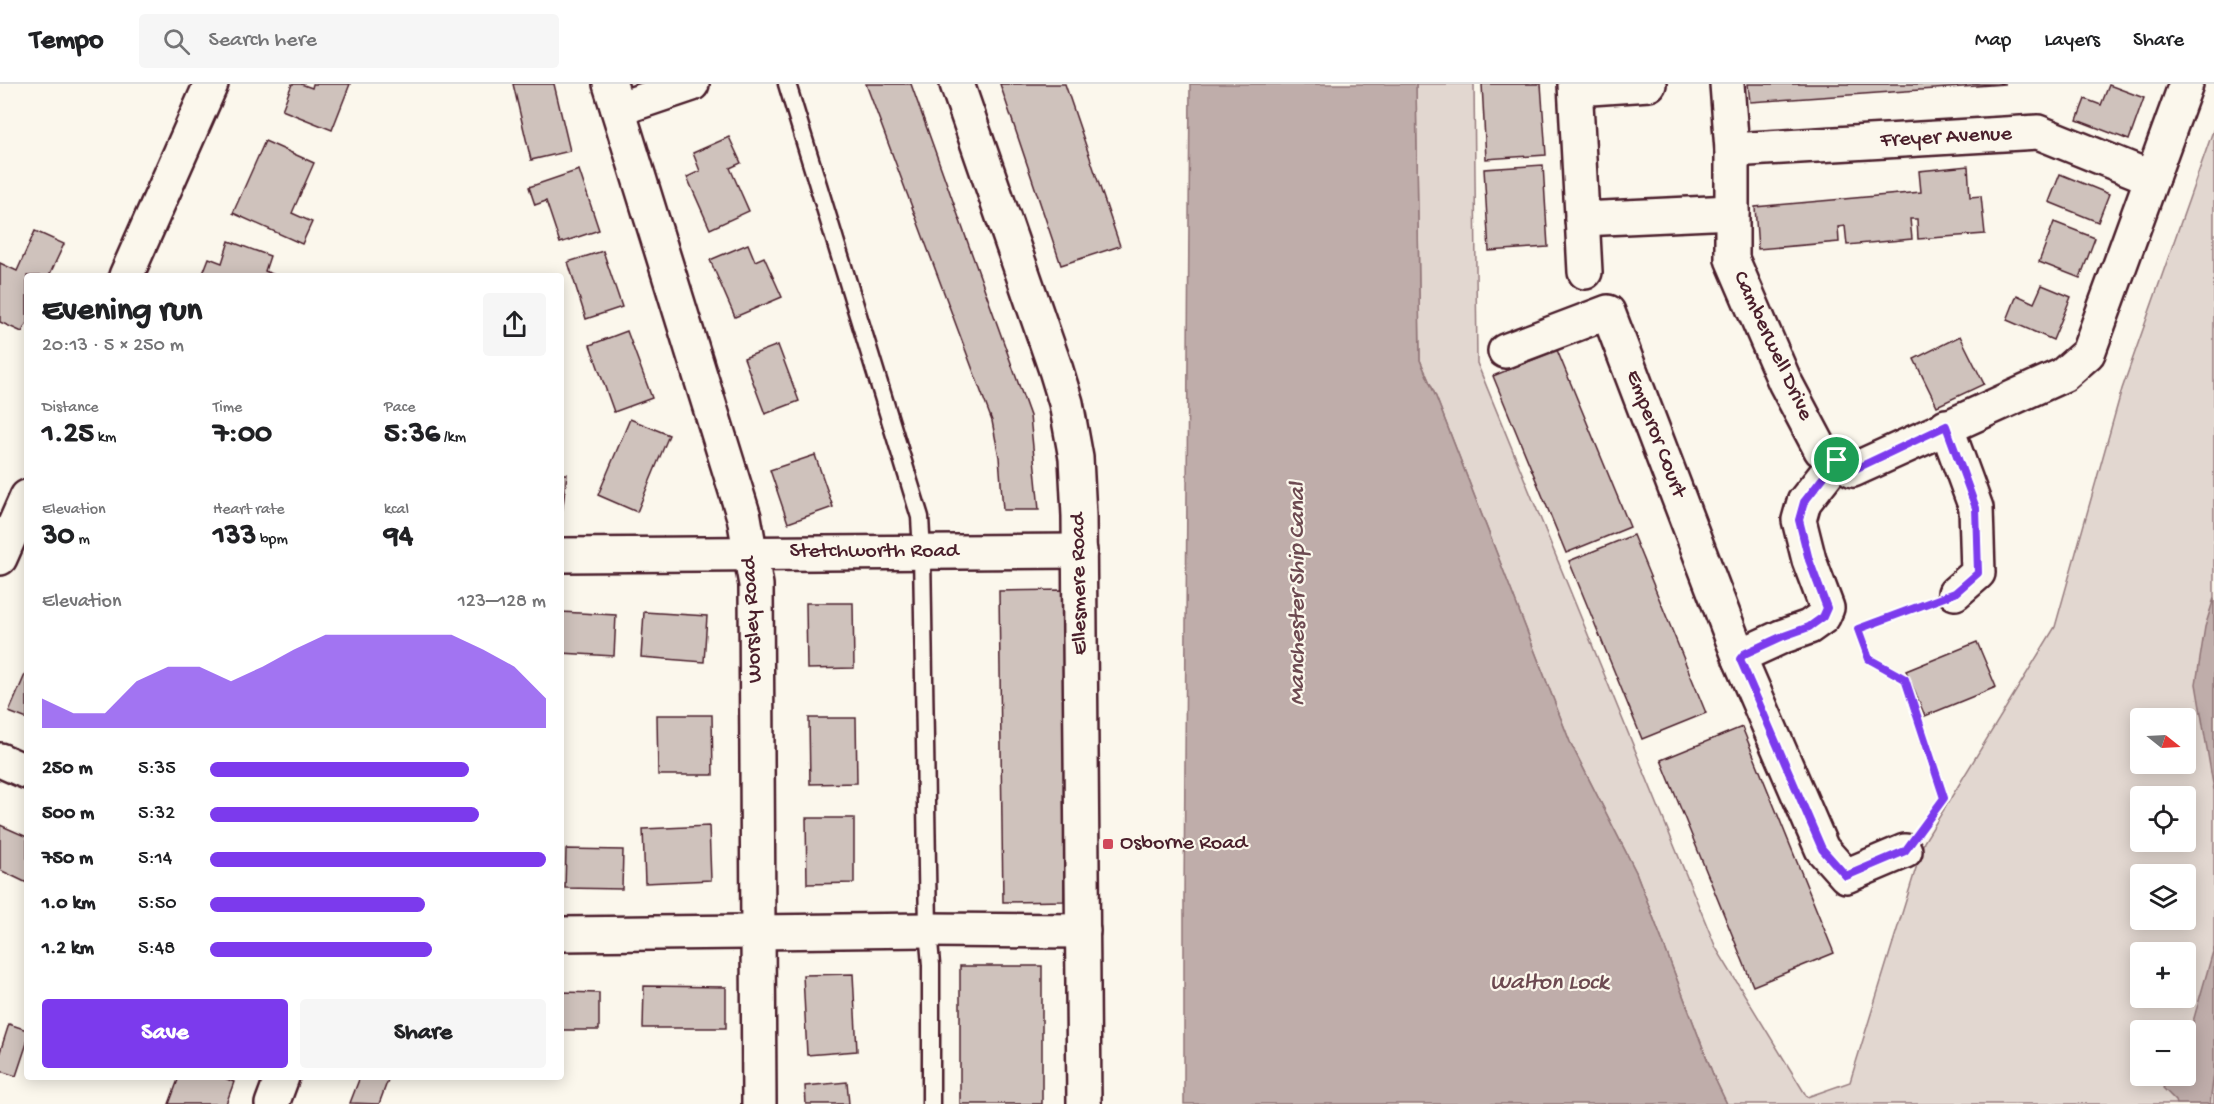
<!DOCTYPE html>
<html lang="en">
<head>
<meta charset="utf-8">
<style>
  body { margin:0; font-family:"Gochi Hand",sans-serif; background:#f6f6f6; color:#202124; height:100vh; display:flex; flex-direction:column; font-size:22px; white-space:nowrap }
  * { box-sizing:border-box; margin:0 }
  p { font-size:20px; color:#757577 }
  .icon { flex:none; width:33px; height:33px; fill:none; stroke:currentColor; stroke-width:2; stroke-linecap:round; stroke-linejoin:round }
  .map { position:relative; flex:1; overflow:hidden }
  .details { position:absolute; left:24px; top:189px; width:540px; height:807px; display:flex; flex-direction:column; background:#fff; border-radius:6px; box-shadow:0 3px 15px #0003 }
  .details>* { flex:none }
  .needle { width:39px; rotate:108deg }
  .controls { position:absolute; left:2130px; top:624px; display:grid; gap:12px }
  .controls a { display:grid; place-items:center; width:66px; height:66px; border-radius:6px; background:#fff; box-shadow:0 3px 15px #0003; font-size:30px }
  .pin { position:absolute; display:grid; place-items:center; width:51px; height:51px; color:#fff; margin:-26px; border:3px solid #fff; border-radius:50%; box-shadow:0 2px 6px #0007 }
  .round { display:grid; place-items:center; flex:none; width:63px; height:63px; border-radius:6px; background:#f6f6f6 }
  .head { display:flex; align-items:center; justify-content:space-between; height:102px; padding:0 18px }
  h1 { font-size:33px; font-weight:700; line-height:45px }
  .figures { display:grid; grid-template-columns:repeat(3,1fr); gap:9px; height:102px; padding:6px 18px }
  .figures div { display:grid; align-content:center }
  .figures b { font-size:30px; font-weight:700 }
  .figures small { font-size:16px; font-weight:400 }
  .figures p { font-size:16px }
  .chart { height:168px; padding:12px 18px }
  .chart p { display:flex; justify-content:space-between }
  .chart svg { width:100%; height:108px; margin-top:6px; fill:#7c3aed; opacity:.7 }
  .action { display:flex; gap:12px; margin-top:auto; padding:12px 18px }
  .action a { flex:1; height:69px; border-radius:6px; background:#7c3aed; color:#fff; font-size:24px; font-weight:700; line-height:69px; text-align:center }
  .action a+a { background:#f6f6f6; color:#202124 }
  ul { padding:0 18px; list-style:none; font-size:20px }
  li { display:grid; grid-template-columns:96px 72px 1fr; align-items:center; height:45px }
  li i { height:15px; border-radius:8px; background:#7c3aed }
  header { display:flex; align-items:center; gap:36px; box-sizing:border-box; height:84px; padding:0 30px; background:#fff; border-bottom:2px solid #e0e0e0 }
  header strong { font-size:28px }
  nav { display:flex; gap:33px; margin-inline-start:auto; font-size:21px }
  .search { width:420px; height:54px; background:#f6f6f6; display:flex; align-items:center; gap:15px; box-sizing:border-box; padding:0 21px; border-radius:6px; color:#757577; font-size:22px }
  .map>svg:first-child { display:block }
  .green { fill:#e2d7d0; stroke:#967b7e; stroke-width:1.5; fill-rule:evenodd }
  .water { fill:#bfadaa; stroke:#907477; stroke-width:1.5 }
  .building { fill:#cfc2bc; stroke:#4a1f2b; stroke-width:1.5 }
  .lines { fill:none; stroke-linecap:round; stroke-linejoin:round }
  .service-casing { stroke:#4a1f2b; stroke-width:21 }
  .minor-casing { stroke:#4a1f2b; stroke-width:38 }
  .secondary-casing { stroke:#4a1f2b; stroke-width:38 }
  .primary-casing { stroke:#4a1f2b; stroke-width:38 }
  .path { stroke:#4a1f2b; stroke-width:4; stroke-dasharray:4.5 4.5; stroke-linecap:butt }
  .service { stroke:#fbf7ec; stroke-width:16 }
  .minor { stroke:#fbf7ec; stroke-width:33 }
  .secondary { stroke:#fbf7ec; stroke-width:33 }
  .primary { stroke:#fbf7ec; stroke-width:33 }
  .route-casing { stroke:#fff; stroke-width:12 }
  .route { stroke:#7c3aed; stroke-width:8 }
  .poi-dot { fill:#d1495b; stroke:#fbf7ec; stroke-width:2 }
  .labels { text-anchor:middle; dominant-baseline:central; stroke-width:4.5; stroke-linejoin:round; paint-order:stroke }
  .street-label { font-size:22px; fill:#4a1f2b; stroke:#fbf7ec }
  .poi-label { font-size:22px; fill:#4a1f2b; stroke:#fbf7ec; text-anchor:start }
  .water-label { font-size:24px; font-style:italic; fill:#6d4a51; stroke:#fbf7ec }
</style>
</head>
<body>
<header>
<strong>Tempo</strong>
<div class="search"><svg class="icon" aria-label="search" viewBox="0 0 24 24"><circle cx="10" cy="10" r="6"/><path d="M15 15l6 6"/></svg>Search here</div>
<nav><a>Map</a><a>Layers</a><a>Share</a></nav>
</header>
<div class="map">
<svg width="2214" height="1020" viewBox="0 0 2214 1020">
  <rect width="100%" height="100%" fill="#fbf7ec"/>
  <filter id="ink" filterUnits="userSpaceOnUse"><feTurbulence type="fractalNoise" baseFrequency=".0167" numOctaves="2"/><feDisplacementMap in="SourceGraphic" scale="12" xChannelSelector="R" yChannelSelector="G"/><feConvolveMatrix kernelMatrix="1 2 1 2 8 2 1 2 1" color-interpolation-filters="sRGB"/></filter>
  <g filter="url(#ink)">
    <path class="green" d="M1416,0H1474L1477,279L1716,864L1807,1013L1850,998L1924,758L2055,543L2122,305L2214,44V1020H1727L1714,993L1636,788L1570,658L1436,313L1420,276ZM2140,634H2186V680H2140ZM2140,712H2186V758H2140ZM2140,790H2186V836H2140ZM2140,868H2186V914H2140ZM2140,946H2186V992H2140Z"/>
    <g class="water">
      <polygon points="1190,0 1416,0 1420,276 1436,313 1570,658 1636,788 1714,993 1727,1020 1184,1020 1184,814"/>
      <polygon points="2214,514 2214,706 2196,600 2205,543"/>
      <polygon points="2214,864 2214,989 2210,1020 2177,1020 2176,1017 2163,1004 2171,992 2186,992 2186,962"/>
    </g>
    <g class="building">
      <polygon points="292,0 301,0 312,4 313,0 350,0 332,46 282,26"/>
      <polygon points="513,0 554,0 570,67 531,76"/>
      <polygon points="866,0 911,0 1030,332 1039,426 1003,426 999,373 992,337"/>
      <polygon points="1000,0 1065,0 1120,162 1061,181"/>
      <polygon points="1482,0 1541,0 1546,71 1486,75"/>
      <polygon points="1748,0 2005,0 1750,18"/>
      <polygon points="2109,1 2144,14 2129,56 2077,36 2085,15 2101,21"/>
      <polygon points="729,53 741,79 730,84 749,127 710,145 687,93 700,87 693,69"/>
      <polygon points="265,57 314,79 292,129 312,138 302,160 233,129"/>
      <polygon points="1543,81 1548,163 1489,167 1484,85"/>
      <polygon points="1968,82 1970,113 1981,112 1985,150 1918,155 1917,135 1910,135 1912,155 1847,161 1845,142 1838,143 1839,158 1758,165 1755,123 1921,108 1919,87"/>
      <polygon points="579,86 599,146 560,159 546,117 535,121 529,103"/>
      <polygon points="2060,90 2109,110 2098,138 2049,118"/>
      <polygon points="2054,138 2095,154 2080,194 2039,178"/>
      <polygon points="35,147 64,160 49,192 27,192 27,238 22,248 0,238 0,179 17,187"/>
      <polygon points="229,157 270,172 265,187 277,192 202,192 209,174 222,179"/>
      <polygon points="748,160 755,177 764,173 782,213 735,233 710,176"/>
      <polygon points="603,167 622,223 586,235 568,178"/>
      <polygon points="2042,201 2071,213 2053,256 2007,236 2017,211 2034,219"/>
      <polygon points="627,247 652,314 614,328 590,261"/>
      <polygon points="1960,252 1984,300 1937,322 1914,275"/>
      <polygon points="778,261 799,317 765,330 744,274"/>
      <polygon points="1557,266 1630,443 1566,469 1493,292"/>
      <polygon points="630,335 669,351 637,428 598,411"/>
      <polygon points="815,371 833,423 788,439 770,386"/>
      <polygon points="561,390 567,390 562,429 561,429"/>
      <polygon points="1633,451 1706,629 1642,655 1569,477"/>
      <polygon points="1064,506 1064,817 1003,818 999,507"/>
      <polygon points="806,519 853,519 854,584 807,585"/>
      <polygon points="561,528 616,531 614,572 561,569"/>
      <polygon points="644,528 707,532 704,578 641,573"/>
      <polygon points="1977,558 1996,603 1925,632 1906,587"/>
      <polygon points="27,586 27,635 9,628"/>
      <polygon points="657,631 712,631 713,691 658,691"/>
      <polygon points="809,634 856,634 857,699 810,700"/>
      <polygon points="1742,643 1834,869 1753,902 1661,676"/>
      <polygon points="806,734 854,734 854,799 807,800"/>
      <polygon points="0,741 27,753 27,799 0,786"/>
      <polygon points="709,742 711,796 645,799 643,745"/>
      <polygon points="566,765 623,766 622,805 565,804"/>
      <rect x="960" y="882" width="82" height="138"/>
      <polygon points="853,890 857,967 807,971 803,891"/>
      <polygon points="644,902 726,903 726,944 643,944"/>
      <polygon points="561,908 599,909 599,946 561,946"/>
      <polygon points="9,940 27,946 27,959 16,992 0,987 0,968"/>
      <polygon points="179,993 222,993 234,998 226,1020 169,1020"/>
      <polygon points="360,993 389,993 379,1020 350,1019"/>
      <polygon points="847,998 849,1020 806,1020 805,1002"/>
    </g>
    <g class="lines">
      <defs>
        <polyline id="service" points="787,0 920,433 922,468 928,846 931,881 931,1020"/>
        <g id="minor">
          <polyline points="610,0 744,433 756,501 759,1020"/>
          <polyline points="1575,0 1585,188"/>
          <polyline points="1727,0 1732,66 1732,175 1785,298 1821,366 1853,386 2063,291 2088,269 2186,0"/>
          <polyline points="1576,5 1649,0"/>
          <polyline points="618,25 692,0"/>
          <polyline points="1732,66 2038,48 2152,94"/>
          <polyline points="1582,135 1732,128"/>
          <polyline points="1505,267 1608,228 1740,575 1822,765 1846,792 1905,767"/>
          <polyline points="1946,342 1976,424 1978,489 1955,509"/>
          <polyline points="561,471 1080,467"/>
          <polyline points="1740,575 1744,570 1781,553 1809,543 1823,533 1827,524 1809,476 1799,436 1804,418 1837,376"/>
          <polyline points="0,676 27,688"/>
          <polyline points="561,850 928,846 1083,847"/>
          <polyline points="272,1020 282,993"/>
        </g>
        <polyline id="secondary" points="957,0 1056,286 1066,319 1076,374 1079,432 1084,1020"/>
        <g id="primary">
          <polyline points="126,192 211,0"/>
          <polyline points="0,474 27,413"/>
        </g>
      </defs>
      <use href="#service" class="service-casing"/>
      <use href="#minor" class="minor-casing"/>
      <use href="#secondary" class="secondary-casing"/>
      <use href="#primary" class="primary-casing"/>
      <g class="path">
        <polyline points="1857,545 1926,520"/>
        <polyline points="1858,545 1869,575 1905,595 1944,714 1923,742"/>
      </g>
      <use href="#service" class="service"/>
      <use href="#minor" class="minor"/>
      <use href="#secondary" class="secondary"/>
      <use href="#primary" class="primary"/>
    </g>
  </g>
  <g class="lines" filter="url(#ink)">
    <defs>
      <polygon id="route" points="1946,342 1976,424 1978,489 1955,509 1858,545 1869,575 1905,595 1944,714 1905,767 1846,792 1822,765 1740,575 1744,570 1781,553 1809,543 1823,533 1827,524 1809,476 1799,436 1804,418 1837,376 1853,386"/>
    </defs>
    <use href="#route" class="route-casing"/>
    <use href="#route" class="route"/>
  </g>
  <rect class="poi-dot" x="1102" y="754" width="12" height="12" rx="3"/>
  <g class="labels">
    <g class="street-label">
      <text transform="translate(1946 54) rotate(-3)">Freyer Avenue</text>
      <text transform="translate(1772 262) rotate(65)">Camberwell Drive</text>
      <text transform="translate(1655 350) rotate(69)">Emperor Court</text>
      <text x="874" y="468">Stetchworth Road</text>
      <text transform="translate(1080 500) rotate(-91)">Ellesmere Road</text>
      <text transform="translate(753 536) rotate(-93)">Worsley Road</text>
    </g>
    <g class="poi-label">
      <text x="1120" y="760">Osborne Road</text>
    </g>
    <g class="water-label">
      <text transform="translate(1298 510) rotate(-90)">Manchester Ship Canal</text>
      <text x="1549" y="899">Walton Lock</text>
    </g>
  </g>
</svg>
<div class="controls">
<a><svg class="needle" viewBox="-14 -14 28 28"><path d="M0-13l5 13h-10z" fill="#e53935"/><path d="M0 13l5-13h-10z" fill="#757577"/></svg></a>
<a><svg class="icon" aria-label="locate" viewBox="0 0 24 24"><circle cx="12" cy="12" r="6"/><path d="M12 2v4M12 18v4M2 12h4M18 12h4"/></svg></a>
<a><svg class="icon" aria-label="layers" viewBox="0 0 24 24"><path d="M12 4l9 5-9 5-9-5zM3 14l9 5 9-5"/></svg></a>
<a>+</a>
<a>−</a>
</div>
<div class="pin" style="left:1837px;top:376px;background:#1e9e55"><svg class="icon" aria-label="arrive" viewBox="0 0 24 24"><path d="M6 21V4h12l-3 4 3 4H6"/></svg></div>
<section class="details">
<div class="head"><div><h1>Evening run</h1><p>20:13 · 5 × 250 m</p></div><a class="round"><svg class="icon" aria-label="share" viewBox="0 0 24 24"><path d="M12 15V3M7 8l5-5 5 5M5 13v7h14v-7"/></svg></a></div>
<div class="figures">
<div><p>Distance</p><b>1.25<small> km</small></b></div>
<div><p>Time</p><b>7:00</b></div>
<div><p>Pace</p><b>5:36<small> /km</small></b></div>
</div>
<div class="figures">
<div><p>Elevation</p><b>30<small> m</small></b></div>
<div><p>Heart rate</p><b>133<small> bpm</small></b></div>
<div><p>kcal</p><b>94</b></div>
</div>
<div class="chart"><p><span>Elevation</span>123–128 m</p>
<svg viewBox="0 0 160 44" preserveAspectRatio="none"><path d="M0 44V32L10 38L20 38L30 25L40 19L50 19L60 25L70 19L80 12L90 6L100 6L110 6L120 6L130 6L140 12L150 19L160 32V44z"/></svg>
</div>
<ul>
<li><b>250 m</b>5:35<i style="width:77%"></i></li>
<li><b>500 m</b>5:32<i style="width:80%"></i></li>
<li><b>750 m</b>5:14<i style="width:100%"></i></li>
<li><b>1.0 km</b>5:50<i style="width:64%"></i></li>
<li><b>1.2 km</b>5:48<i style="width:66%"></i></li>
</ul>
<div class="action"><a>Save</a><a>Share</a></div>
</section>
</div>
</body>
</html>
